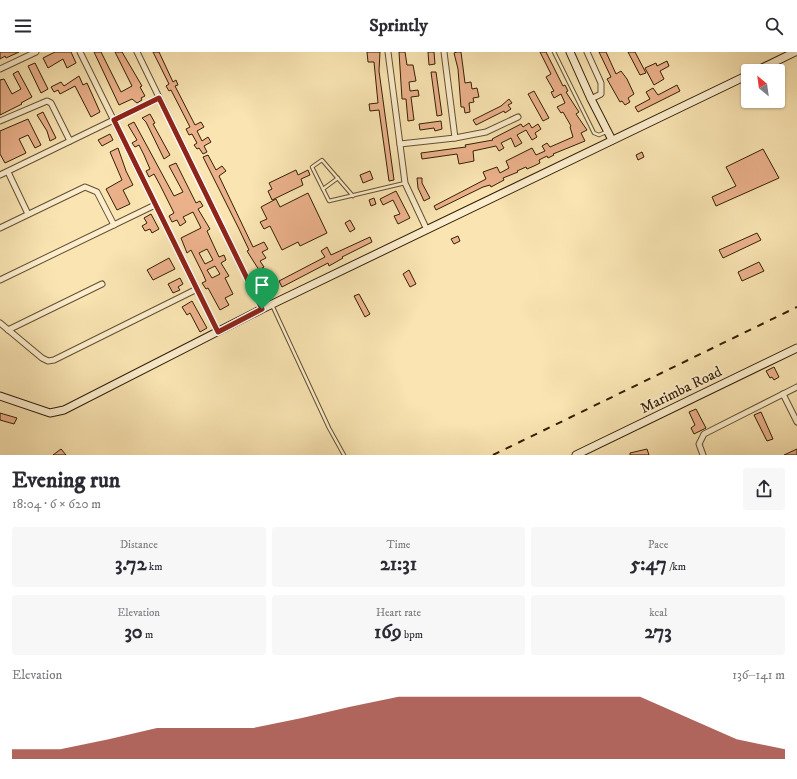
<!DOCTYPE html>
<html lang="en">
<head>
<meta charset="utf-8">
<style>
  body { margin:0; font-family:"IM FELL DW Pica",serif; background:#f7f7f7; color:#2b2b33; height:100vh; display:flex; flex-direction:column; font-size:15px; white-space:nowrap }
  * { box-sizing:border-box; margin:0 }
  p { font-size:13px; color:#7c7c81 }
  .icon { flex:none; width:22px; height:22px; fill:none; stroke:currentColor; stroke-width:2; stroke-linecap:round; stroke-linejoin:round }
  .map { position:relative; height:403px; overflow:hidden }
  .details { display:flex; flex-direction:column; background:#fff; flex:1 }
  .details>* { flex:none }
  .needle { width:26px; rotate:331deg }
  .buttons { position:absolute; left:741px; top:12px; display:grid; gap:8px }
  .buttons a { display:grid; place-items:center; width:44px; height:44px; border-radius:4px; background:#fff; box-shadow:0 1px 3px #0004; font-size:20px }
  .pin { position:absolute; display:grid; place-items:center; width:34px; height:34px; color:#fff; margin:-41px -17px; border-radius:50% 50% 50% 0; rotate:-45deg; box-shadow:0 0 4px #0007 }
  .pin .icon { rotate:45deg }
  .round { display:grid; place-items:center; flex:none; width:42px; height:42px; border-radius:4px; background:#f7f7f7 }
  .summary { display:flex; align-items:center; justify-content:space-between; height:68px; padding:0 12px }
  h1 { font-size:22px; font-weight:800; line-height:30px }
  .metrics { display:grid; grid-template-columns:repeat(3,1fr); gap:6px; height:68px; padding:4px 12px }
  .metrics div { display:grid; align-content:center; border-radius:4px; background:#f7f7f7; text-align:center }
  .metrics b { font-size:20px; font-weight:800 }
  .metrics small { font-size:11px; font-weight:400 }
  .metrics p { font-size:11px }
  .chart { height:112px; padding:8px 12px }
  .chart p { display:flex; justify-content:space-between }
  .chart svg { width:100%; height:72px; margin-top:4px; fill:#8f2418; opacity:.7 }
  header { display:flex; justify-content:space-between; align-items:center; height:52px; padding:0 12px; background:#fff; font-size:18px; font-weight:800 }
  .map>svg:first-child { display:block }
  .building { fill:#ebb18b; stroke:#321f04; fill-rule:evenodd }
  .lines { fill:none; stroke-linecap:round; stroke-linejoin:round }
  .lane-casing { stroke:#645030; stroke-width:4.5 }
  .street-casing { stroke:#645030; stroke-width:7 }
  .secondary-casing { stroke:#321f04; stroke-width:9 }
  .lane { stroke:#fbedcd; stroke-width:2.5 }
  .street { stroke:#fbedcd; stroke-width:5 }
  .secondary { stroke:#fbedcd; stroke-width:7 }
  .rail { stroke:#321f04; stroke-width:2; stroke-dasharray:7 7; stroke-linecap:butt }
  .route-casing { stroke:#fff; stroke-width:8 }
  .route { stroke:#8f2418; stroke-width:5 }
  .labels { text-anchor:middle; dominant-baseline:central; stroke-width:3.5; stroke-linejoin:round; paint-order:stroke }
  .street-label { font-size:15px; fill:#321f04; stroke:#fbedcd }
</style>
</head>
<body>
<header><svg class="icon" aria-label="menu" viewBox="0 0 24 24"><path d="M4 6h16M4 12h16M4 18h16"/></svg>Sprintly<svg class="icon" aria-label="search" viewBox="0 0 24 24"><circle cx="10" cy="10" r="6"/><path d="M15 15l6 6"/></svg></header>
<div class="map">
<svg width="797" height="403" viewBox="0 0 797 403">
  <rect width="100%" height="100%" fill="#f9e4b2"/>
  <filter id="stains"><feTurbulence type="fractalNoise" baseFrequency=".005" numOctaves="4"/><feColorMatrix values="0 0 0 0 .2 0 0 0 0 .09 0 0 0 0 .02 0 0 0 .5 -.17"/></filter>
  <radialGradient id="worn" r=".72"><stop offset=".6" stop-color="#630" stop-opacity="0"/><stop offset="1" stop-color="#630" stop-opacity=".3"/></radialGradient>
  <g class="building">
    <polygon points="0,0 19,0 6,6 5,4 0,7"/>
    <polygon points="55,0 71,0 76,11 67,16 63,7 48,16 43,6"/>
    <polygon points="94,0 101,0 121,40 132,34 115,0 122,0 142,34 140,35 145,44 141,46 142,48 137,51 132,47 119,53"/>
    <polygon points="153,0 159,0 173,30 176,28 178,33 175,34 195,73 201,70 204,75 197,79 202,89 208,85 211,90 204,94 207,100 203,102 199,96 197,97 194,93 197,91 192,82 189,83 186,77 190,75 171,38 169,39 166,34 169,32"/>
    <polygon points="367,0 380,0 379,19 394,128 389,129 379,58 370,59 369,52 378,51 374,10 368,10"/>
    <polygon points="399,0 405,0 407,13 413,13 416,29 409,30 410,39 418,38 419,44 411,45 414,68 408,69 406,47 402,47"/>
    <polygon points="428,0 434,0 435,12 429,13"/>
    <polygon points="457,0 461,0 465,31 471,30 472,37 477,36 479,45 473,46 474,50 469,51 470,60 465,61 464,55 461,55 458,17 454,1"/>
    <polygon points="540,0 546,0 563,34 565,33 568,39 566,40 575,54 579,60 576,62 587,78 581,81 585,89 553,102 554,103 548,106 547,104 539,108 540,111 534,114 527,117 526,115 517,119 518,120 503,126 504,128 491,135 490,133 483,135 436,158 434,154 486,127 483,120 497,115 500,121 509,116 506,109 532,96 536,103 545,99 542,94 547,91 550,95 573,85 570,75 571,74 563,60 561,61 557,55 565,51 561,42 554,46 551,40 554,39 546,25 551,22"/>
    <polygon points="599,0 606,0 616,22 621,19 627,27 634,42 628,46 630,50 625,53 622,49 620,50 607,27 611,25"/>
    <polygon points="628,0 635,0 646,21 640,23"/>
    <polygon points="667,9 669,14 660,19 664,27 654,33 645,16 656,11 657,14"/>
    <polygon points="35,11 48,37 41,41 28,14"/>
    <polygon points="18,19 32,45 21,51 22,52 0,63 0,28 4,27 12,42 21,37 13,22"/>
    <polygon points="431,20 436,20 442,63 437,64"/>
    <polygon points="79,24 83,33 87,31 100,60 91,65 75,34 60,42 58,38 54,40 51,35 61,30 64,34"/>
    <polygon points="677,33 680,39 638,60 635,55 650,47 646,40 653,36 658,43"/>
    <polygon points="534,39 549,66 543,69 528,42"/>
    <polygon points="509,47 512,51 508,53 511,57 505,61 504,59 476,73 473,68 501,54"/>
    <polygon points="43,60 56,86 50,89 47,79 37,63"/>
    <polygon points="150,62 155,71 153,72 170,103 164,107 146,70 142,66"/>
    <polygon points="28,67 41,93 35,96 28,83 19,87 26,101 5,111 0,102 0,79"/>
    <polygon points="441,69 442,77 435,79 434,76 420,78 419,72"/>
    <path d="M134,70L174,144L183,140L169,114L176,111L196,151L200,149L203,154L198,157L210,177L207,179L219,205L224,203L226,208L221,211L229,224L225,226L233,242L225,246L229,253L220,258L208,236L206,237L202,231L206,229L203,222L191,198L187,201L181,186L201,176L193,160L183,165L186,170L180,174L177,168L172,170L169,164L174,161L160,133L154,122L149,125L146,119L150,117L144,103L139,93L135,95L132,91L137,88L128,73ZM207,197L213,208L205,212L199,201ZM215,214L220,222L212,226L207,218Z"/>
    <polygon points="529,71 532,76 538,72 541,77 535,81 537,85 532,88 526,78 517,83 522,91 515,95 511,86 501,91 504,96 499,99 496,94 473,99 474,109 459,112 457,102 422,107 421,101 458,96 466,95 465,93 493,88 492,87 521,72 523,75"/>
    <polygon points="110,82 113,88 102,94 98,88"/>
    <polygon points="118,96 126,119 133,133 123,138 130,152 117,158 106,137 122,128 110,100"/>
    <polygon points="763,97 779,126 716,154 712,145 736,134 726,115"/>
    <polygon points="642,100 644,105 638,108 636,103"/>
    <polygon points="208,103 216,118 222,114 226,119 219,124 253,195 264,190 268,197 262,200 266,206 260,209 264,215 259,218 247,199 249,198 239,177 203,105"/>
    <polygon points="296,118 298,123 308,118 310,123 301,127 303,133 272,148 268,139 272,137 269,131"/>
    <polygon points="370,119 373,127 363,131 360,123"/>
    <polygon points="417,126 422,126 422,131 430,146 424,149 418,136"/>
    <polygon points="396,139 410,166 398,172 394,164 400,162 393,148 383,153 380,147"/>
    <polygon points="308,141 327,181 300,194 298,190 282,198 270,174 264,177 260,170 267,167 261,155 276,147 280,155"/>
    <polygon points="374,146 376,152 371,154 369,148"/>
    <polygon points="151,162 159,177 152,181 150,177 145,179 142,174 147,171 144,166"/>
    <polygon points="350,168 355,177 350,180 345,171"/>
    <polygon points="757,181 761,188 723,206 719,198"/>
    <polygon points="458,184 460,189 454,192 451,187"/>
    <polygon points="370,185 372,190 342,205 343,206 329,214 328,211 282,235 279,229 325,205 321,199 327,195 331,203"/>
    <polygon points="169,206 175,217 153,228 147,218"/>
    <polygon points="759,210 764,219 742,229 738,220"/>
    <polygon points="409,218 416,232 410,235 403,222"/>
    <polygon points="266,222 272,232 266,236 261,228"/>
    <polygon points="180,226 183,232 178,235 180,238 173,241 168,232"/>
    <polygon points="359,242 370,262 365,265 354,244"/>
    <polygon points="192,249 207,276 200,280 190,261 187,263 182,255"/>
    <polygon points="774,315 779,325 774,328 772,325 770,326 766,319"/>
    <polygon points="696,357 706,376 694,382 691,376 695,373 689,360"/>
    <polygon points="761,360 773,387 767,389 754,363"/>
    <polygon points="0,361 17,366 14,372 0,368"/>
    <polygon points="61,397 66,403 53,403"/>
    <polygon points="647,397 649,403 630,403 630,401"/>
    <polygon points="797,397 797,403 784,403"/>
  </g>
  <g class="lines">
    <defs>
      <g id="lane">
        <polyline points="554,0 594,81 599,83 606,80"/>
        <polyline points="323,137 338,126"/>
        <polyline points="353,144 322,108 312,115 329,149 405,131"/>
        <polyline points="272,253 329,376 344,403"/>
      </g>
      <g id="street">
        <polyline points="137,0 262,257"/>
        <polyline points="388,0 405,131 427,178"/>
        <polyline points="444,0 455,86"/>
        <polyline points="587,0 601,31 601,42 591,47"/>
        <polyline points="0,17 36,0"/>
        <polyline points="0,69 47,49 51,51 70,89"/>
        <polyline points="400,92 455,86 486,80 518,65"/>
        <polyline points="8,120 28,162"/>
        <polyline points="0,123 159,46"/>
        <polyline points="0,176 85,135 97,140 114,173"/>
        <polyline points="0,228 155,153"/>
        <polyline points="197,237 218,280"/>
        <polyline points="0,271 42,306 48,309 54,308 197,237 80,0"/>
        <polyline points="8,278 102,232"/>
        <polyline points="783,342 797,370"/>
        <polyline points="703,403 699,392 704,382 797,335"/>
      </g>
      <g id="secondary">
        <polyline points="570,0 591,47 612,88"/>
        <polyline points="756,19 795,0"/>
        <polyline points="0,344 50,361 64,358 262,257 748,23"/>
        <polyline points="576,403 797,296"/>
      </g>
    </defs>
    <use href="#lane" class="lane-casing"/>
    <use href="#street" class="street-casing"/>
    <use href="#secondary" class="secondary-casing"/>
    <use href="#lane" class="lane"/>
    <use href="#street" class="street"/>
    <use href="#secondary" class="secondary"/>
    <polyline class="rail" points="493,403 797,255"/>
  </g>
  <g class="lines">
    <defs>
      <polygon id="route" points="159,46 262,257 218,280 114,68"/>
    </defs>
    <use href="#route" class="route-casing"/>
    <use href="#route" class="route"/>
  </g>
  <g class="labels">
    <g class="street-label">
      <text transform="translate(681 338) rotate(-26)">Marimba Road</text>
    </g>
  </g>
  <rect width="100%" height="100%" filter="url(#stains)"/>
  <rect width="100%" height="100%" fill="url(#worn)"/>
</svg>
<div class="buttons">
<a><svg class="needle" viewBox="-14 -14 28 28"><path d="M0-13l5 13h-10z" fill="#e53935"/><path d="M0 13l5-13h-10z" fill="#7c7c81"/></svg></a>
</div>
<div class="pin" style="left:262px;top:257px;background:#1e9e55"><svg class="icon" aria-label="arrive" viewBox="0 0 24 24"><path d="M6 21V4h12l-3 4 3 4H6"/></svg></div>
</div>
<section class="details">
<div class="summary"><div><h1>Evening run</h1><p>18:04 · 6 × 620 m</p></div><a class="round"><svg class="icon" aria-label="share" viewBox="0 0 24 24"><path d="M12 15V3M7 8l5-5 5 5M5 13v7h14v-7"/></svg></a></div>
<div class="metrics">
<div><p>Distance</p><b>3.72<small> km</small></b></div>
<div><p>Time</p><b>21:31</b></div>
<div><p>Pace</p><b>5:47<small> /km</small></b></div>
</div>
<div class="metrics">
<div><p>Elevation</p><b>30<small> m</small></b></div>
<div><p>Heart rate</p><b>169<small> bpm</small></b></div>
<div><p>kcal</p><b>273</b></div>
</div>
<div class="chart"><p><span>Elevation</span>136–141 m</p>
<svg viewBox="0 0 160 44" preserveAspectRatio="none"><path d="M0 44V38L10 38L20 32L30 25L40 25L50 25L60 19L70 12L80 6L90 6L100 6L110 6L120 6L130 6L140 19L150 32L160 38V44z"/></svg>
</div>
</section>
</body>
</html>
